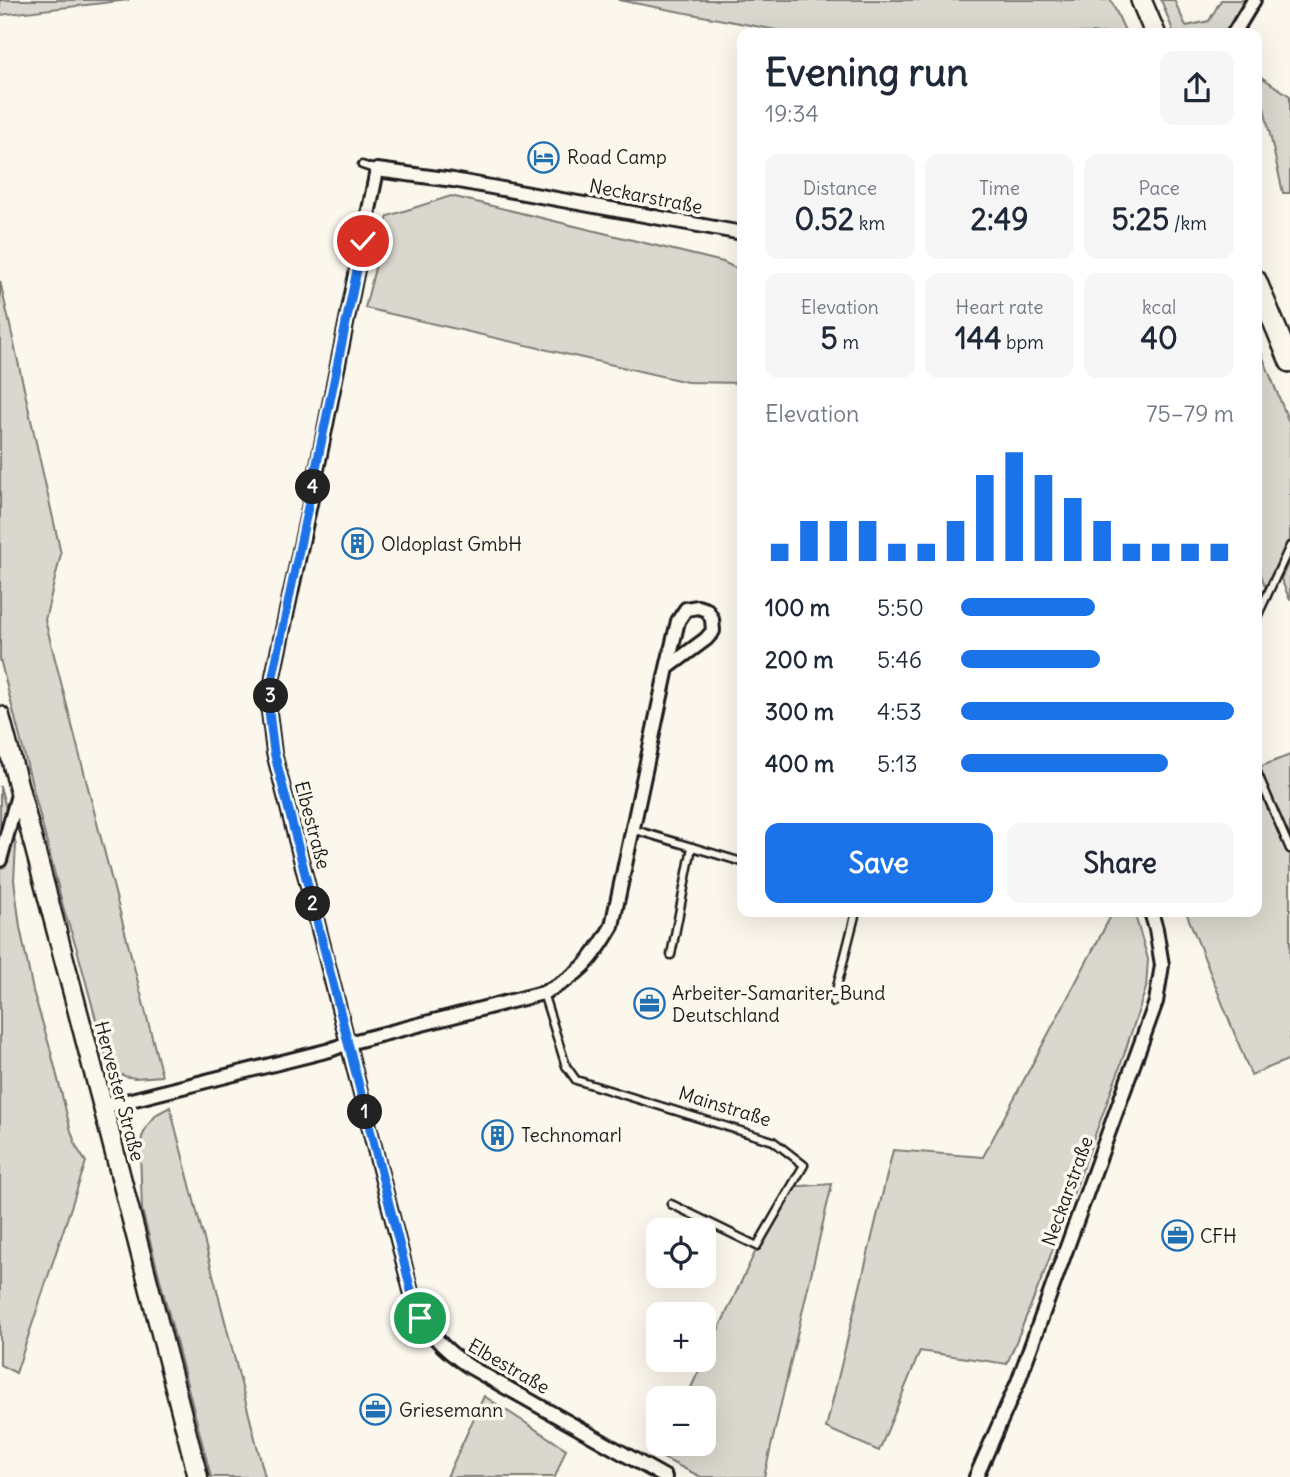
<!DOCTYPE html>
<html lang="en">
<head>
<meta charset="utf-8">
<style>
  body { margin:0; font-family:Delius,sans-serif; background:#f6f6f7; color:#1f2937; height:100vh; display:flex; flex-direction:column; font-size:26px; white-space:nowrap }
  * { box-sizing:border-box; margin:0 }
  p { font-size:23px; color:#747a83 }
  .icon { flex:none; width:38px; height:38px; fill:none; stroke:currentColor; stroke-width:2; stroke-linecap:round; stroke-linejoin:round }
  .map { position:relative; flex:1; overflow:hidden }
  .side { position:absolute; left:737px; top:28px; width:525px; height:889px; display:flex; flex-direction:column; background:#fff; border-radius:14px; box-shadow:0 7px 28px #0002 }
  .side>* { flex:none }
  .tools { position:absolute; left:646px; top:1218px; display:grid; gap:14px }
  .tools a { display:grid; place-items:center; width:70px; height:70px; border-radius:14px; background:#fff; box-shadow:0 7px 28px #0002; font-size:35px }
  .pin { position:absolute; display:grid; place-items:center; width:60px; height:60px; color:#fff; margin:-30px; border:4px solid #fff; border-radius:50%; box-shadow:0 2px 7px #0007 }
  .km { position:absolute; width:35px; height:35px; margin:-18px; border-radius:50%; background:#222; color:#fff; font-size:19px; line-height:35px; text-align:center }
  .round { display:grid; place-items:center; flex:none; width:74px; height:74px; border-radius:14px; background:#f6f6f7 }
  .headline { display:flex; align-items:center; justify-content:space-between; height:119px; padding:0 28px }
  h1 { font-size:38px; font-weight:700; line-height:52px }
  .metrics { display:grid; grid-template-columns:repeat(3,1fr); gap:10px; height:119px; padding:7px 28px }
  .metrics div { display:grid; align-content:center; border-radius:14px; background:#f6f6f7; text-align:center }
  .metrics b { font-size:30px; font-weight:700 }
  .metrics small { font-size:19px; font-weight:400 }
  .metrics p { font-size:19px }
  .chart { height:196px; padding:14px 28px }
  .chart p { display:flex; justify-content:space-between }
  .chart svg { width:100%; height:126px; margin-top:7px; stroke:#1a73e8; stroke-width:6 }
  .action { display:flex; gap:14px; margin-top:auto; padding:14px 28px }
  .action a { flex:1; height:80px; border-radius:14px; background:#1a73e8; color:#fff; font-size:28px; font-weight:700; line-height:80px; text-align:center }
  .action a+a { background:#f6f6f7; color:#1f2937 }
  ul { padding:0 28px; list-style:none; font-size:23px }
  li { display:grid; grid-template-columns:112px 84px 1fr; align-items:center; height:52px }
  li i { height:18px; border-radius:9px; background:#1a73e8 }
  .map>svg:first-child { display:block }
  .green { fill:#dad7ce; stroke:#7b7a75; stroke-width:2 }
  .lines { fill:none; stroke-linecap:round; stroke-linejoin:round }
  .lane-casing { stroke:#1c1c1c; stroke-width:11 }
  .street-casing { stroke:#1c1c1c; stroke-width:18 }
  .secondary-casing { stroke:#1c1c1c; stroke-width:23 }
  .primary-casing { stroke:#1c1c1c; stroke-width:24 }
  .lane { stroke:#fbf7ec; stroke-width:6 }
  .street { stroke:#fbf7ec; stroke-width:12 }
  .secondary { stroke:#fbf7ec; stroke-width:18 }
  .primary { stroke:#fbf7ec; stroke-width:19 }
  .route-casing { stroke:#fff; stroke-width:14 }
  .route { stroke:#1a73e8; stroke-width:9 }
  .labels { text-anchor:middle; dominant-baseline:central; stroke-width:7; stroke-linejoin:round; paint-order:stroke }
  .poi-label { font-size:19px; fill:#1c1c1c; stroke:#fbf7ec; text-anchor:start }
  .street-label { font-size:19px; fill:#1c1c1c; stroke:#fbf7ec }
</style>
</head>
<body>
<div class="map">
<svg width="1290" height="1477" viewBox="0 0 1290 1477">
  <rect width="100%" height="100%" fill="#fbf7ec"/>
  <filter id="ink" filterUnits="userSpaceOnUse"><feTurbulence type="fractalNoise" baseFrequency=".0143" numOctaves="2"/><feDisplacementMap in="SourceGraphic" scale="14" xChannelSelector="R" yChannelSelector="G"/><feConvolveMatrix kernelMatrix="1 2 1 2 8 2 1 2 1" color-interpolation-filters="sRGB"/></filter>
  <g filter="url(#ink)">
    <g class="green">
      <polygon points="0,0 129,0 0,15"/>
      <polygon points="618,0 1111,0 1126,33 792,33"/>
      <polygon points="1161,0 1174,0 1186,26 1209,21 1221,0 1249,0 1229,33 1174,33"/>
      <polygon points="1257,76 1261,77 1290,96 1290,193 1283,193"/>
      <polygon points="451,196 723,262 742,271 742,383 687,382 365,308 388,216"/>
      <polygon points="0,281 61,554 45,620 162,1076 135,1078 124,1076 116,1071 109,1061 105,1053 77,949 65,914 0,659"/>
      <polygon points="1256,340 1290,425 1290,538 1267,592 1256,561"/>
      <polygon points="1290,559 1290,600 1281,579"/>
      <polygon points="1290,755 1290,1059 1251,1075 1186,912 1256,912 1257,768"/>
      <polygon points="0,786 16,845 14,880 20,927 33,991 50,1048 71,1131 77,1148 86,1162 16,1373 0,1365"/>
      <polygon points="1113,912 1134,912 1148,959 1146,988 1119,1070 1044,1273 1007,1364 920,1351 879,1451 826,1428 893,1150 983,1157"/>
      <polygon points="170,1107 265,1477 211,1477 142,1210 140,1150 142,1137 147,1126 157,1114"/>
      <polygon points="832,1184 764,1477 701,1477 659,1456 665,1444 704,1444 704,1398 686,1398 786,1187"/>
      <polygon points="484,1396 566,1449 555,1477 447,1477"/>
    </g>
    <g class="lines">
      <defs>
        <g id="lane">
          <polyline points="362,165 377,170"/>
          <polyline points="1256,619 1290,546"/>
          <polyline points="1256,770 1290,849"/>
          <polyline points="632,829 742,862"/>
          <polyline points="671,955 692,847"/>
          <polyline points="543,993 566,1066 576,1080 773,1141 804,1165 757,1246 671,1204"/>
          <polyline points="833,1002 856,912"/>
        </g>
        <g id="street">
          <polyline points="1234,33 1254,0"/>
          <polyline points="0,860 19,791"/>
          <path d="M103,1107L330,1050L348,1043L543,993C579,976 592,961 612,926L667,668L678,621L686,609L698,607L707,610L712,619L713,631L706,639L667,668"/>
          <path d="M665,1477L470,1367C441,1348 426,1331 413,1299L274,753L269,712L273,676L311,499L377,170L453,180L742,233"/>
          <polyline points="976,1477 1018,1382 1156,1002 1162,965 1156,929 1151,912"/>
        </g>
        <polyline id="secondary" points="0,716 103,1107 198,1477"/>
        <g id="primary">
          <polyline points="1141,0 1155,33"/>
          <polyline points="1256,280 1290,362"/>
        </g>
      </defs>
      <use href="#lane" class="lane-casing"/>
      <use href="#street" class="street-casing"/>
      <use href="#secondary" class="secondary-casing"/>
      <use href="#primary" class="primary-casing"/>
      <use href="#lane" class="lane"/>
      <use href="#street" class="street"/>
      <use href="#secondary" class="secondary"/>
      <use href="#primary" class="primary"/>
    </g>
  </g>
  <g class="lines" filter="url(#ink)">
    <defs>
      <polyline id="route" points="363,241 273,676 269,712 274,752 413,1298 420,1318"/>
    </defs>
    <use href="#route" class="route-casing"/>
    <use href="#route" class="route"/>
  </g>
  <defs>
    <symbol id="hotel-ring" viewBox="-11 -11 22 22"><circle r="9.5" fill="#fbf7ec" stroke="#1f6fb2" stroke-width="1.5"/><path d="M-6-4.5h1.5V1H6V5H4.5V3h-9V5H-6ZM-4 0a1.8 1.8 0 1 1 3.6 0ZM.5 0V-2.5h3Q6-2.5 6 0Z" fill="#1f6fb2"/></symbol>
    <symbol id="building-ring" viewBox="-11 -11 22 22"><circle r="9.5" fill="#fbf7ec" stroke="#1f6fb2" stroke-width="1.5"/><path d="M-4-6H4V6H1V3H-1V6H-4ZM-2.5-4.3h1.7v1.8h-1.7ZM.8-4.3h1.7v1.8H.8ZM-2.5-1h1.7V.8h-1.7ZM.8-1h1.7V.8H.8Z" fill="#1f6fb2"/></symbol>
    <symbol id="office-ring" viewBox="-11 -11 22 22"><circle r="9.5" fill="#fbf7ec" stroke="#1f6fb2" stroke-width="1.5"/><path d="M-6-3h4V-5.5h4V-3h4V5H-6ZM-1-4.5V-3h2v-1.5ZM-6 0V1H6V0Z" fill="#1f6fb2"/></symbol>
  </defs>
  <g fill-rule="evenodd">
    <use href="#hotel-ring" x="526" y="140" width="35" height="35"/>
    <use href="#building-ring" x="340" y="526" width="35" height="35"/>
    <use href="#office-ring" x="632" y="986" width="35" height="35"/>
    <use href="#building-ring" x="480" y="1118" width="35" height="35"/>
    <use href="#office-ring" x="1160" y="1218" width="35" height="35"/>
    <use href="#office-ring" x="358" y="1392" width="35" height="35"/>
  </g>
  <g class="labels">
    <g class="poi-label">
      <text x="567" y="157">Road Camp</text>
      <text x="381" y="544">Oldoplast GmbH</text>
      <text x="672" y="993">Arbeiter-Samariter-Bund<tspan x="672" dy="22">Deutschland</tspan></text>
      <text x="521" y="1135">Technomarl</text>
      <text x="1200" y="1236">CFH</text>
      <text x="399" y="1410">Griesemann</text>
    </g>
    <g class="street-label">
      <text transform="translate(646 196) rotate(11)">Neckarstraße</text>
      <text transform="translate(313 825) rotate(75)">Elbestraße</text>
      <text transform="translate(120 1091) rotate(75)">Hervester Straße</text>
      <text transform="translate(725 1106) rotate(17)">Mainstraße</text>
      <text transform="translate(1067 1191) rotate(-70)">Neckarstraße</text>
      <text transform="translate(509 1366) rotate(30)">Elbestraße</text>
    </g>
  </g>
</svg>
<div class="tools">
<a><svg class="icon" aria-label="locate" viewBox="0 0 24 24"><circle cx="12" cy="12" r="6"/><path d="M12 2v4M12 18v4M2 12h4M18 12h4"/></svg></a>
<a>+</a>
<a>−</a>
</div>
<div class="pin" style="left:420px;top:1318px;background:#1e9e55"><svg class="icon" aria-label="arrive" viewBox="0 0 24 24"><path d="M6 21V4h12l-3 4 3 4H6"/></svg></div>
<div class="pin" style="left:363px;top:241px;background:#d93025"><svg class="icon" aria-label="check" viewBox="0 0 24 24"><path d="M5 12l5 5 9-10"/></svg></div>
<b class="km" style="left:365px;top:1112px">1</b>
<b class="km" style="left:313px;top:904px">2</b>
<b class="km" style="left:271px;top:696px">3</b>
<b class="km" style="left:313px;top:487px">4</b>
<section class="side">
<div class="headline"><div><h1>Evening run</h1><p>19:34</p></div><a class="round"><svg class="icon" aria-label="share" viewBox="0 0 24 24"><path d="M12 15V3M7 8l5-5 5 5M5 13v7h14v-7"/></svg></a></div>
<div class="metrics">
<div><p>Distance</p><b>0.52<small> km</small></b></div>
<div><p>Time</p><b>2:49</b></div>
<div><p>Pace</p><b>5:25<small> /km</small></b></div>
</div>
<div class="metrics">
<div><p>Elevation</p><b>5<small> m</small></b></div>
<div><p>Heart rate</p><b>144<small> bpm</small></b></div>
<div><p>kcal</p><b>40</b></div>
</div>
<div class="chart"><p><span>Elevation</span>75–79 m</p>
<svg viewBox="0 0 160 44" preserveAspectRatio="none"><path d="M5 44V38M15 44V30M25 44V30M35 44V30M45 44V38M55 44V38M65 44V30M75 44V14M85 44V6M95 44V14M105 44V22M115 44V30M125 44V38M135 44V38M145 44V38M155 44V38"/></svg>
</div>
<ul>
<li><b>100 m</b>5:50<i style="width:49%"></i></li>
<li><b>200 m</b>5:46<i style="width:51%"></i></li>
<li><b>300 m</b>4:53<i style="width:100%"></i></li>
<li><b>400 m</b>5:13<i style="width:76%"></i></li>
</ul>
<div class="action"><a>Save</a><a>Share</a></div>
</section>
</div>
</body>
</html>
